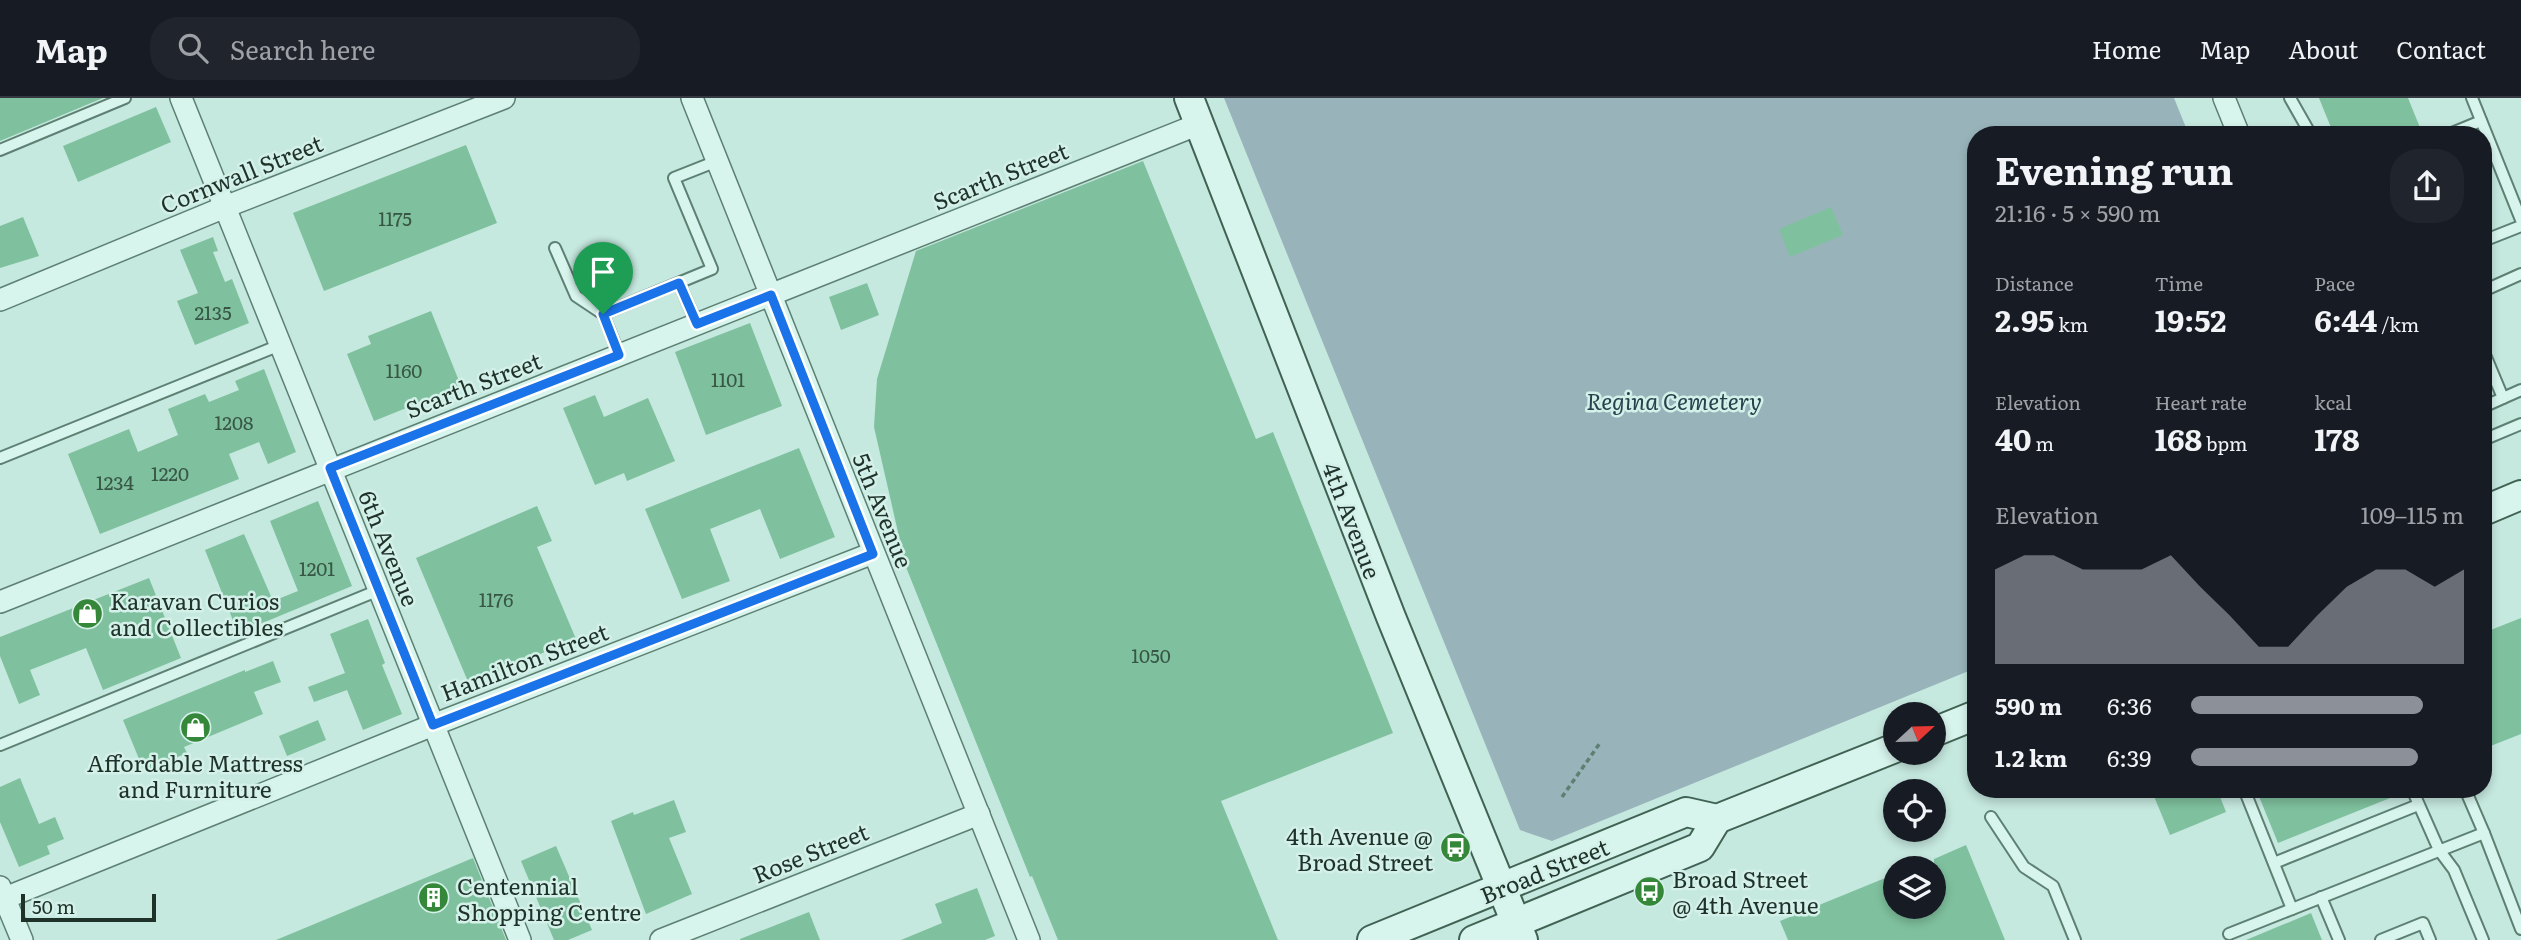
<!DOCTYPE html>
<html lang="en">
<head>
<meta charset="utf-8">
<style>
  body { margin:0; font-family:Literata,serif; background:#20242c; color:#f1f3f6; height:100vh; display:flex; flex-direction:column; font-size:26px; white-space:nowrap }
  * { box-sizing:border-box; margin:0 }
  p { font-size:23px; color:#9ea1a6 }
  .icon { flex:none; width:38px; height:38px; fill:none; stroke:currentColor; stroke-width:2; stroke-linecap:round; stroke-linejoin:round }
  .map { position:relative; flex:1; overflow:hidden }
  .sheet { position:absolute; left:1967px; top:28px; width:525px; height:672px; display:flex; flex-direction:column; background:#171b24; border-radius:28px; box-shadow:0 4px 10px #0003 }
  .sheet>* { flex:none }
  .needle { width:46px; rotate:68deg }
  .tools { position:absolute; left:1883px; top:604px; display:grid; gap:14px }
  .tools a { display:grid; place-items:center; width:63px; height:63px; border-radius:50%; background:#171b24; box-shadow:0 4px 10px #0003; font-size:35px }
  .scale { position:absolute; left:21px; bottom:18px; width:135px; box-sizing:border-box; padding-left:7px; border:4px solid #1f3229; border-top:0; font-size:19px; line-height:24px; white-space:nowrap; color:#1f3229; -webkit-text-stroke:5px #d3f0e9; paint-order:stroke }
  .pin { position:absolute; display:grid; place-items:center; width:60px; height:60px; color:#fff; margin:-72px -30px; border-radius:50% 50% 50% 0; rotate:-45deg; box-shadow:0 0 7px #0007 }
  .pin .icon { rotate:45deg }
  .round { display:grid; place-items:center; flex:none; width:74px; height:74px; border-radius:28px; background:#20242c }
  .headline { display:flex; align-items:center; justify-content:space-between; height:119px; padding:0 28px }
  h1 { font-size:38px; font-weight:700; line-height:52px }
  .figures { display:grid; grid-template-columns:repeat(3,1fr); gap:10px; height:119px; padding:7px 28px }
  .figures div { display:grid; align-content:center }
  .figures b { font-size:30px; font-weight:700 }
  .figures small { font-size:19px; font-weight:400 }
  .figures p { font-size:19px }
  .chart { height:196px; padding:14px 28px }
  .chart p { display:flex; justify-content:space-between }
  .chart svg { width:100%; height:126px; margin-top:7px; fill:#8c9099; opacity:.7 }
  ul { padding:0 28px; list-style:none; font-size:23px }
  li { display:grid; grid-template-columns:112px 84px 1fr; align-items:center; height:52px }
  li i { height:18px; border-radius:9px; background:#8c9099 }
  header { display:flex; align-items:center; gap:42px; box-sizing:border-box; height:98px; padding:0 35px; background:#171b24; border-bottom:2px solid #363941 }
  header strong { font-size:33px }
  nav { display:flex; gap:38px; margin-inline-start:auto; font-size:24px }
  .search { width:490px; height:63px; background:#20242c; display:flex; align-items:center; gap:18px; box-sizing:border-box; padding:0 24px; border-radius:28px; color:#9ea1a6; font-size:26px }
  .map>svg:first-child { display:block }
  .cemetery { fill:#98b4ba }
  .building { fill:#7fc19e }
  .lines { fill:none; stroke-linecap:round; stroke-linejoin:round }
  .lane-casing { stroke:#5d8072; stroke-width:14 }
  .street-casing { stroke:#5d8072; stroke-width:24 }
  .secondary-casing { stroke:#406253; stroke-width:32 }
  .path { stroke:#5d8072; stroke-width:3.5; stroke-dasharray:5 3.5; stroke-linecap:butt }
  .lane { stroke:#d7f4ed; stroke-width:10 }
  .street { stroke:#d7f4ed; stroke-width:21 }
  .secondary { stroke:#d7f4ed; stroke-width:28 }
  .route-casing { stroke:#fff; stroke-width:14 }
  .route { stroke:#1a73e8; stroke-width:9 }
  .labels { text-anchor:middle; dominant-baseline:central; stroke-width:5; stroke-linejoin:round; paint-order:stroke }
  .number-label { font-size:19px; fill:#375646 }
  .street-label { font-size:23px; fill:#1f3229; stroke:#d3f0e9 }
  .park-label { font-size:23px; font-style:italic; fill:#28414c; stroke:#d3f0e9 }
  .poi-label { font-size:23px; fill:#1f3229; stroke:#d3f0e9; text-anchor:start }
</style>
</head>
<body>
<header>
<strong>Map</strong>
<div class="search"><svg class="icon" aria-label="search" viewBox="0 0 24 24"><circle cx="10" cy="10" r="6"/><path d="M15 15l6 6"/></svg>Search here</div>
<nav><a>Home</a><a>Map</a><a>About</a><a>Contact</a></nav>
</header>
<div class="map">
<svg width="2521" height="842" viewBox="0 0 2521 842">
  <rect width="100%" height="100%" fill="#c5e8df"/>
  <polygon class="cemetery" points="1224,0 2174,0 2189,37 1976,37 1976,570 1552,743 1520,732"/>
  <g class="building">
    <polygon points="0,0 103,0 0,43"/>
    <polygon points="2319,0 2408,0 2423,37 2334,37"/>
    <polygon points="156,9 171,44 78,84 63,48"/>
    <polygon points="466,47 497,125 324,193 293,115"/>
    <polygon points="1143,63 1256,341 1273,334 1393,635 1221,703 1278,842 1058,842 1032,778 1030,779 906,469 874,329 877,281 916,153"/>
    <polygon points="1831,109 1843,137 1790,159 1779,131"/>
    <polygon points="23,119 39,158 0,170 0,128"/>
    <polygon points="213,139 218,153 213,154 225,184 232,181 249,225 195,247 177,203 198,195 180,152"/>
    <polygon points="867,185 879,217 841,232 829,199"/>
    <polygon points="431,213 461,288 374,323 347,256 371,246 368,238"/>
    <polygon points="750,225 782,308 706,337 675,254"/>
    <polygon points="264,271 296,354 268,366 259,344 229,356 239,381 100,436 68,356 129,331 138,354 178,337 168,311 205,296 209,304 239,292 235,283"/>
    <polygon points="595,297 604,319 648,300 675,363 627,383 624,375 595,387 563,310"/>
    <polygon points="799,350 835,439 780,461 760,411 710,431 730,483 682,501 645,411"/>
    <polygon points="318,403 352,488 238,535 205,452 244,436 273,503 298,493 270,423"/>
    <polygon points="537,408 552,443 537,449 576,541 469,586 416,460"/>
    <polygon points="149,480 181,560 103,592 86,550 30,572 40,597 19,606 0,558 0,539"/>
    <polygon points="2521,520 2521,636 2488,649 2483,637 2483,535"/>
    <polygon points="368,521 385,565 382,567 402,616 363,632 347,592 314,604 308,589 345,575 330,536"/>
    <polygon points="273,563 281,584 254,594 263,616 184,649 187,655 144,673 123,622 245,572 245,574"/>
    <polygon points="318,622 326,642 287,658 279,638"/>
    <polygon points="20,680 39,726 55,719 64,741 47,748 50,756 19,769 0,724 0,689"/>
    <polygon points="2151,691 2217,691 2226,714 2170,737"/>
    <polygon points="2256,691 2404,691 2405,694 2278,745"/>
    <polygon points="674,702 686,734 669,740 692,796 646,816 611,723 633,714 634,717"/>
    <polygon points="1966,747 2005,842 1788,842 1780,823 1895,776 1895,808 1934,808 1934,761"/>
    <polygon points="556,748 592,832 568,842 554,842 521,763"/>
    <polygon points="473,760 506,842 276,842"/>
    <polygon points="977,790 995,838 985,842 901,842 942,825 935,806"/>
    <polygon points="809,814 820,842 740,842 740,841"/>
    <polygon points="2311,815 2322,842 2246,842"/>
  </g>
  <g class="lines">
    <defs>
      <g id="lane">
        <polyline points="2290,0 2311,37"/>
        <polyline points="2472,0 2521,122"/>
        <polyline points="2447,37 2481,23"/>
        <polyline points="0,52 125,0"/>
        <polyline points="2483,143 2521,128"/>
        <polyline points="555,150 576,198 603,216"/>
        <polyline points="679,185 697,226"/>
        <polyline points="2483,193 2521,176"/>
        <polyline points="2483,252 2503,300 2521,292"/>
        <polyline points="619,256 603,216 712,171 674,80 717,63"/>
        <polyline points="2483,309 2503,300"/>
        <polyline points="2483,342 2521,326"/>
        <polyline points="0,360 280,247"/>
        <polyline points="0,647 379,492"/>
        <polyline points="2412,691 2439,752 2454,772 2483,842"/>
        <polyline points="2465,691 2484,735"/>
        <polyline points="1991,719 2024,769 2053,788 2075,842"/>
        <polyline points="2274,765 2418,707"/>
        <polyline points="2321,799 2339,842"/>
        <polyline points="2292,811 2484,735 2521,831"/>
        <polyline points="2229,836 2292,811 2244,691"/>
        <polyline points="2381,842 2423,825 2430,842"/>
      </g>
      <g id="street">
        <polyline points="181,0 520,842"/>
        <polyline points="692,0 1029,842"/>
        <polyline points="2224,0 2239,37"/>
        <polyline points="0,202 225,109 504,0"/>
        <path d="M0,504C399,341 800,186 1199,26"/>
        <polyline points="0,789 22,842"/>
        <polyline points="0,802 433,627 873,455"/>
        <polyline points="661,842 979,716"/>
      </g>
      <g id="secondary">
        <polyline points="1189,0 1391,519 1523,842"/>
        <polyline points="2483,413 2521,397"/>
        <polyline points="1934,634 1976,617"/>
        <polyline points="1372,842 1686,714 1717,721 1895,650"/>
        <polyline points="1474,842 1700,749 1717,721"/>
      </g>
    </defs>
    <use href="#lane" class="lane-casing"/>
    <use href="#street" class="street-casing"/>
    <use href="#secondary" class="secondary-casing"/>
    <polyline class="path" points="1562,699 1600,645"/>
    <use href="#lane" class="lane"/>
    <use href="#street" class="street"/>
    <use href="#secondary" class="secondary"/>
  </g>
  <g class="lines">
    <defs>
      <polygon id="route" points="679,185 697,226 771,197 873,456 433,627 330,370 619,257 603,216"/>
    </defs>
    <use href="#route" class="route-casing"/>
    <use href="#route" class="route"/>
  </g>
  <defs>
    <symbol id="shop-disc" viewBox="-11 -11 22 22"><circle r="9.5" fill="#358739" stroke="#d3f0e9"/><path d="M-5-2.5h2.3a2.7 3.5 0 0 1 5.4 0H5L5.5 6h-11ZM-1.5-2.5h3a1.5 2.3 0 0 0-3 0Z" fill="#fff"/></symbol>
    <symbol id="bus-disc" viewBox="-11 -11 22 22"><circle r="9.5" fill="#358739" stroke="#d3f0e9"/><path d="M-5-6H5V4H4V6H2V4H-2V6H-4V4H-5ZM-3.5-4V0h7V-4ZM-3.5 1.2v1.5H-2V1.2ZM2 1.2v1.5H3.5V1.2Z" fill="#fff"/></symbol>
    <symbol id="building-disc" viewBox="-11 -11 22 22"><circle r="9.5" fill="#358739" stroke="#d3f0e9"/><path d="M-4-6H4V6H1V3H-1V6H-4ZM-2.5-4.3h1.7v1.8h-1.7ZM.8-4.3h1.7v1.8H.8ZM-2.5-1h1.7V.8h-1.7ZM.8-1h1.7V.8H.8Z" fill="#fff"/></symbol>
  </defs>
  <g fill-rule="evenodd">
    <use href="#shop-disc" x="70" y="498" width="35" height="35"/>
    <use href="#shop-disc" x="178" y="612" width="35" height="35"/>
    <use href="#bus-disc" x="1438" y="732" width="35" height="35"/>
    <use href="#bus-disc" x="1632" y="776" width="35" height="35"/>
    <use href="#building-disc" x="416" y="782" width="35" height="35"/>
  </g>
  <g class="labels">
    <g class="number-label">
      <text x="395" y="120">1175</text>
      <text x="213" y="214">2135</text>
      <text x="404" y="272">1160</text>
      <text x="728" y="281">1101</text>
      <text x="234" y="324">1208</text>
      <text x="170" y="375">1220</text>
      <text x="115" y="384">1234</text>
      <text x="317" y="470">1201</text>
      <text x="496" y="501">1176</text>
      <text x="1151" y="557">1050</text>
    </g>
    <g class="street-label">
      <text transform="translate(241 75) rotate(-22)">Cornwall Street</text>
      <text transform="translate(1000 77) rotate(-22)">Scarth Street</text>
      <text transform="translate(473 286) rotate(-21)">Scarth Street</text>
      <text transform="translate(884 412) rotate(68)">5th Avenue</text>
      <text transform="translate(1353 422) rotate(69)">4th Avenue</text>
      <text transform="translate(390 450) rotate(68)">6th Avenue</text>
      <text transform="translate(524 563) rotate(-21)">Hamilton Street</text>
      <text transform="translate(810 754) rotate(-22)">Rose Street</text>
      <text transform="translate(1544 772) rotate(-22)">Broad Street</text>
    </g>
    <g class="park-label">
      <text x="1674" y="302">Regina Cemetery</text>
    </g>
    <g class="poi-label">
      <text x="110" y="502">Karavan Curios<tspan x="110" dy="26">and Collectibles</tspan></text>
      <text x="195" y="664" text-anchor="middle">Affordable Mattress<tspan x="195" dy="26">and Furniture</tspan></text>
      <text x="1433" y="737" text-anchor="end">4th Avenue @<tspan x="1433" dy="26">Broad Street</tspan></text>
      <text x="1672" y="780">Broad Street<tspan x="1672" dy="26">@ 4th Avenue</tspan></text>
      <text x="457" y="787">Centennial<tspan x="457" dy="26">Shopping Centre</tspan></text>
    </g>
  </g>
</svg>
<div class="tools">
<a><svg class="needle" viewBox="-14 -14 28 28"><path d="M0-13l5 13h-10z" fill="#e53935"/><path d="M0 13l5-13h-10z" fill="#9ea1a6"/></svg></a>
<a><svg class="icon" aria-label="locate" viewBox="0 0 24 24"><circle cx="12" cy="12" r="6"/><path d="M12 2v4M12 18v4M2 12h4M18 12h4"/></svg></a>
<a><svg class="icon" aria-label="layers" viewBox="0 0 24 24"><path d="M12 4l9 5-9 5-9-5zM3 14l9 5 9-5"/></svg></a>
</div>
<div class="scale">50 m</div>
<div class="pin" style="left:603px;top:216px;background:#1e9e55"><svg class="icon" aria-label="arrive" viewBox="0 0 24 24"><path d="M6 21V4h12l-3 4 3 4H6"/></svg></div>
<section class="sheet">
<div class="headline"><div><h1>Evening run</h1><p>21:16 · 5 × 590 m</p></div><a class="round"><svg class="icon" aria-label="share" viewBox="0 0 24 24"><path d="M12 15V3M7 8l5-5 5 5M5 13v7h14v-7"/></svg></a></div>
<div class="figures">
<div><p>Distance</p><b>2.95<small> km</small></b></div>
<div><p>Time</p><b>19:52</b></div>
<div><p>Pace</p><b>6:44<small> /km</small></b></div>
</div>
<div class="figures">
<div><p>Elevation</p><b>40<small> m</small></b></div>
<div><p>Heart rate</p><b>168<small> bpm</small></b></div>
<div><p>kcal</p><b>178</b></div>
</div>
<div class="chart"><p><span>Elevation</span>109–115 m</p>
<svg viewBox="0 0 160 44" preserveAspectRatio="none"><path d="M0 44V11L10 6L20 6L30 11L40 11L50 11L60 6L70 17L80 27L90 38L100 38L110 27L120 17L130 11L140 11L150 17L160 11V44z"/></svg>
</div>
<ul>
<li><b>590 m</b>6:36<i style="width:85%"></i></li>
<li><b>1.2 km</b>6:39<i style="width:83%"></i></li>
</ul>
</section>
</div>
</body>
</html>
